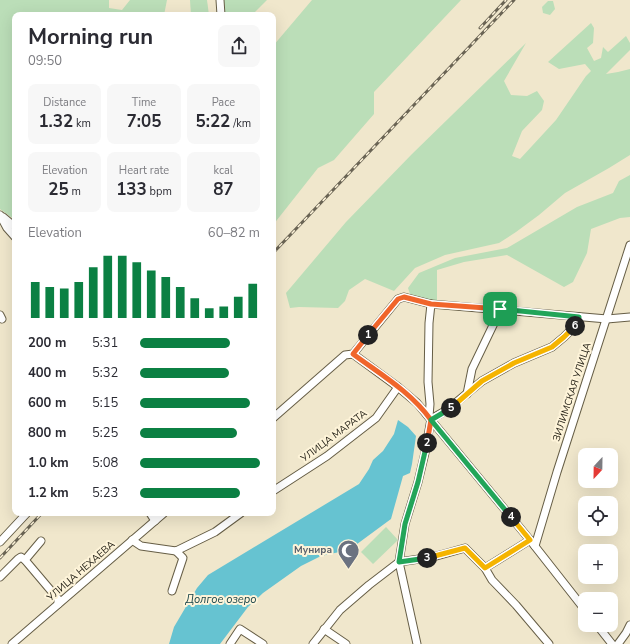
<!DOCTYPE html>
<html lang="en">
<head>
<meta charset="utf-8">
<style>
  body { margin:0; font-family:"Nunito Sans",sans-serif; background:#f7f7f7; color:#2b2b33; height:100vh; display:flex; flex-direction:column; font-size:15px; white-space:nowrap }
  * { box-sizing:border-box; margin:0 }
  p { font-size:13px; color:#7c7c81 }
  .icon { flex:none; width:22px; height:22px; fill:none; stroke:currentColor; stroke-width:2; stroke-linecap:round; stroke-linejoin:round }
  .map { position:relative; flex:1; overflow:hidden }
  .drawer { position:absolute; left:12px; top:12px; width:264px; height:504px; display:flex; flex-direction:column; background:#fff; border-radius:8px; box-shadow:0 4px 16px #0002 }
  .drawer>* { flex:none }
  .needle { width:26px; rotate:202deg }
  .fabs { position:absolute; left:578px; top:448px; display:grid; gap:8px }
  .fabs a { display:grid; place-items:center; width:40px; height:40px; border-radius:8px; background:#fff; box-shadow:0 4px 16px #0002; font-size:20px }
  .pin { position:absolute; display:grid; place-items:center; width:34px; height:34px; color:#fff; margin:-17px; border-radius:8px; box-shadow:0 2px 6px #0006 }
  .km { position:absolute; width:20px; height:20px; margin:-10px; border-radius:50%; background:#222; color:#fff; font-size:11px; line-height:20px; text-align:center }
  .round { display:grid; place-items:center; flex:none; width:42px; height:42px; border-radius:8px; background:#f7f7f7 }
  .overview { display:flex; align-items:center; justify-content:space-between; height:68px; padding:0 16px }
  h1 { font-size:22px; font-weight:700; line-height:30px }
  .metrics { display:grid; grid-template-columns:repeat(3,1fr); gap:6px; height:68px; padding:4px 16px }
  .metrics div { display:grid; align-content:center; border-radius:8px; background:#f7f7f7; text-align:center }
  .metrics b { font-size:17px; font-weight:700 }
  .metrics small { font-size:11px; font-weight:400 }
  .metrics p { font-size:11px }
  .chart { height:112px; padding:8px 16px }
  .chart p { display:flex; justify-content:space-between }
  .chart svg { width:100%; height:72px; margin-top:4px; stroke:#0b8043; stroke-width:6 }
  ul { padding:0 16px; list-style:none; font-size:13px }
  li { display:grid; grid-template-columns:64px 48px 1fr; align-items:center; height:30px }
  li i { height:10px; border-radius:5px; background:#0b8043 }
  .map>svg:first-child { display:block }
  .green { fill:#bbdeb8 }
  .water { fill:#66c3d1 }
  .lines { fill:none; stroke-linecap:round; stroke-linejoin:round }
  .minor-casing { stroke:#665e46; stroke-width:9 }
  .minor { stroke:#fff; stroke-width:7 }
  .rail-casing { stroke:#6a6454; stroke-width:3 }
  .rail { stroke:#fef4d9; stroke-width:1.5; stroke-dasharray:4.5; stroke-linecap:butt }
  .split-1-casing { stroke:#fff; stroke-width:8 }
  .split-2-casing { stroke:#fff; stroke-width:8 }
  .split-3-casing { stroke:#fff; stroke-width:8 }
  .split-4-casing { stroke:#fff; stroke-width:8 }
  .split-5-casing { stroke:#fff; stroke-width:8 }
  .split-6-casing { stroke:#fff; stroke-width:8 }
  .split-7-casing { stroke:#fff; stroke-width:8 }
  .split-1 { stroke:#f0652b; stroke-width:5 }
  .split-2 { stroke:#f0652b; stroke-width:5 }
  .split-3 { stroke:#22a559; stroke-width:5 }
  .split-4 { stroke:#f5b400; stroke-width:5 }
  .split-5 { stroke:#22a559; stroke-width:5 }
  .split-6 { stroke:#f5b400; stroke-width:5 }
  .split-7 { stroke:#22a559; stroke-width:5 }
  .labels { text-anchor:middle; dominant-baseline:central; stroke-width:4; stroke-linejoin:round; paint-order:stroke }
  .street-label { font-size:10px; fill:#1e1b11; stroke:#fef4d9 }
  .worship-label { font-size:10px; font-weight:bold; fill:#5b616d; stroke:#fef4d9; text-anchor:end }
  .water-label { font-size:11px; font-style:italic; fill:#123e44; stroke:#fef4d9 }
</style>
</head>
<body>
<div class="map">
<svg width="630" height="644" viewBox="0 0 630 644">
  <rect width="100%" height="100%" fill="#f0e7cc"/>
  <g class="green">
    <polygon points="0,0 109,0 109,8 122,10 130,0 167,0 164,15 15,15 15,220 0,209"/>
    <polygon points="190,0 207,0 209,15 191,15"/>
    <polygon points="224,0 267,0 252,15 225,15"/>
    <polygon points="312,0 461,0 374,92 374,114 334,160 318,168 273,225 273,46"/>
    <polygon points="548,1 553,1 555,9 550,15 543,13 542,7"/>
    <polygon points="591,23 594,28 593,43 587,48 594,61 601,58 603,47 608,52 626,36 630,43 630,50 606,74 618,72 630,69 630,155 609,168 565,193 539,215 516,232 499,243 445,255 415,268 394,291 365,279 349,290 345,301 338,308 299,307 290,308 286,293 346,222 412,154 526,43 504,81 511,95 527,96 537,91 544,101 542,110 522,131 512,156 520,159 556,120 586,76 591,71 585,64 559,69 548,62"/>
    <polygon points="630,175 630,217 620,218 591,229 587,253 573,282 564,287 507,255 464,262 437,270 437,302 410,294 408,288 419,273 455,258 507,248 577,207 613,193 619,181"/>
    <polygon points="386,527 398,540 373,564 361,552"/>
  </g>
  <polygon class="water" points="398,420 408,427 416,436 412,464 410,473 403,476 391,519 353,547 344,551 321,556 301,566 263,593 248,607 220,644 169,644 174,627 197,588 208,575 359,484 369,469 373,460 383,451 394,434"/>
  <g class="lines">
    <defs>
      <g id="minor">
        <polyline points="220,0 221,15"/>
        <polyline points="0,215 7,228 15,237"/>
        <polyline points="3,217 15,227"/>
        <polyline points="0,315 2,319"/>
        <polyline points="353,354 398,387 417,403 530,540 585,610"/>
        <polyline points="467,394 472,369 497,317 500,309"/>
        <polyline points="429,417 430,404 428,382 429,323 431,304"/>
        <polyline points="273,418 345,355 353,354 398,299 404,297 431,304 607,319 630,317"/>
        <polyline points="273,491 327,456 376,418 398,387"/>
        <polyline points="150,513 155,521"/>
        <polyline points="132,540 141,546 176,551 215,532 241,513"/>
        <polyline points="41,541 25,560 58,599 58,604"/>
        <polyline points="0,542 27,513"/>
        <polyline points="535,546 557,472 630,245"/>
        <polyline points="485,568 530,540"/>
        <polyline points="0,577 18,559 21,557 25,560"/>
        <polyline points="172,591 183,558 176,551"/>
        <polyline points="597,625 612,644"/>
        <polyline points="324,629 346,644"/>
        <polyline points="12,644 164,513"/>
        <polyline points="230,644 240,629 263,644"/>
        <polyline points="313,644 340,610 369,585 399,562 433,557 465,548 485,568 492,580 516,605 549,644"/>
        <polyline points="417,644 399,562 405,524 418,482 425,453 431,419 447,410 482,381 514,363 552,347 564,337 578,323 579,317"/>
        <polyline points="618,644 626,633 630,625"/>
      </g>
    </defs>
    <use href="#minor" class="minor-casing"/>
    <use href="#minor" class="minor"/>
    <defs>
      <g id="rail">
        <polyline points="480,28 506,0"/>
        <polyline points="273,253 514,0"/>
        <polyline points="0,558 42,513"/>
      </g>
    </defs>
    <use href="#rail" class="rail-casing"/>
    <use href="#rail" class="rail"/>
  </g>
  <g class="lines">
    <defs>
      <polyline id="split-1" points="368,335 398,299 404,297 431,304 500,309"/>
      <path id="split-2" d="M368,335L353,354C380,374 411,392 431,420L427,443"/>
      <polyline id="split-3" points="427,558 399,562 405,524 418,482 427,443"/>
      <polyline id="split-4" points="427,558 465,548 485,568 530,540 511,517"/>
      <polyline id="split-5" points="451,408 431,420 511,517"/>
      <polyline id="split-6" points="451,408 482,381 514,363 552,347 564,337 575,326"/>
      <polyline id="split-7" points="500,309 579,317 578,323 575,326"/>
    </defs>
    <use href="#split-1" class="split-1-casing"/>
    <use href="#split-2" class="split-2-casing"/>
    <use href="#split-3" class="split-3-casing"/>
    <use href="#split-4" class="split-4-casing"/>
    <use href="#split-5" class="split-5-casing"/>
    <use href="#split-6" class="split-6-casing"/>
    <use href="#split-7" class="split-7-casing"/>
    <use href="#split-1" class="split-1"/>
    <use href="#split-2" class="split-2"/>
    <use href="#split-3" class="split-3"/>
    <use href="#split-4" class="split-4"/>
    <use href="#split-5" class="split-5"/>
    <use href="#split-6" class="split-6"/>
    <use href="#split-7" class="split-7"/>
  </g>
  <defs>
    <symbol id="mosque-pin" viewBox="-11 -11 22 30"><path d="M0 17L-7.5 6A9.5 9.5 0 1 1 7.5 6Z" fill="#6b7280" stroke="#fef4d9"/><path d="M3.5-4.9A6 6 0 1 0 3.5 4.9A5 5 0 1 1 3.5-4.9Z" fill="#fff"/></symbol>
  </defs>
  <g fill-rule="evenodd">
    <use href="#mosque-pin" x="336" y="538" width="25" height="34"/>
  </g>
  <g class="labels">
    <g class="street-label">
      <text transform="translate(572 392) rotate(-72)">ЗИЛИМСКАЯ УЛИЦА</text>
      <text transform="translate(334 436) rotate(-37)">УЛИЦА МАРАТА</text>
      <text transform="translate(81 571) rotate(-41)">УЛИЦА НЕХАЕВА</text>
    </g>
    <g class="worship-label">
      <text x="332" y="550">Мунира</text>
    </g>
    <g class="water-label">
      <text x="221" y="599">Долгое озеро</text>
    </g>
  </g>
</svg>
<div class="fabs">
<a><svg class="needle" viewBox="-14 -14 28 28"><path d="M0-13l5 13h-10z" fill="#e53935"/><path d="M0 13l5-13h-10z" fill="#7c7c81"/></svg></a>
<a><svg class="icon" aria-label="locate" viewBox="0 0 24 24"><circle cx="12" cy="12" r="6"/><path d="M12 2v4M12 18v4M2 12h4M18 12h4"/></svg></a>
<a>+</a>
<a>−</a>
</div>
<div class="pin" style="left:500px;top:309px;background:#1e9e55"><svg class="icon" aria-label="arrive" viewBox="0 0 24 24"><path d="M6 21V4h12l-3 4 3 4H6"/></svg></div>
<b class="km" style="left:368px;top:335px">1</b>
<b class="km" style="left:427px;top:443px">2</b>
<b class="km" style="left:427px;top:558px">3</b>
<b class="km" style="left:511px;top:517px">4</b>
<b class="km" style="left:451px;top:408px">5</b>
<b class="km" style="left:575px;top:326px">6</b>
<section class="drawer">
<div class="overview"><div><h1>Morning run</h1><p>09:50</p></div><a class="round"><svg class="icon" aria-label="share" viewBox="0 0 24 24"><path d="M12 15V3M7 8l5-5 5 5M5 13v7h14v-7"/></svg></a></div>
<div class="metrics">
<div><p>Distance</p><b>1.32<small> km</small></b></div>
<div><p>Time</p><b>7:05</b></div>
<div><p>Pace</p><b>5:22<small> /km</small></b></div>
</div>
<div class="metrics">
<div><p>Elevation</p><b>25<small> m</small></b></div>
<div><p>Heart rate</p><b>133<small> bpm</small></b></div>
<div><p>kcal</p><b>87</b></div>
</div>
<div class="chart"><p><span>Elevation</span>60–82 m</p>
<svg viewBox="0 0 160 44" preserveAspectRatio="none"><path d="M5 44V22M15 44V25M25 44V26M35 44V22M45 44V13M55 44V6M65 44V6M75 44V10M85 44V15M95 44V19M105 44V25M115 44V32M125 44V38M135 44V37M145 44V31M155 44V23"/></svg>
</div>
<ul>
<li><b>200 m</b>5:31<i style="width:75%"></i></li>
<li><b>400 m</b>5:32<i style="width:74%"></i></li>
<li><b>600 m</b>5:15<i style="width:92%"></i></li>
<li><b>800 m</b>5:25<i style="width:81%"></i></li>
<li><b>1.0 km</b>5:08<i style="width:100%"></i></li>
<li><b>1.2 km</b>5:23<i style="width:83%"></i></li>
</ul>
</section>
</div>
</body>
</html>
